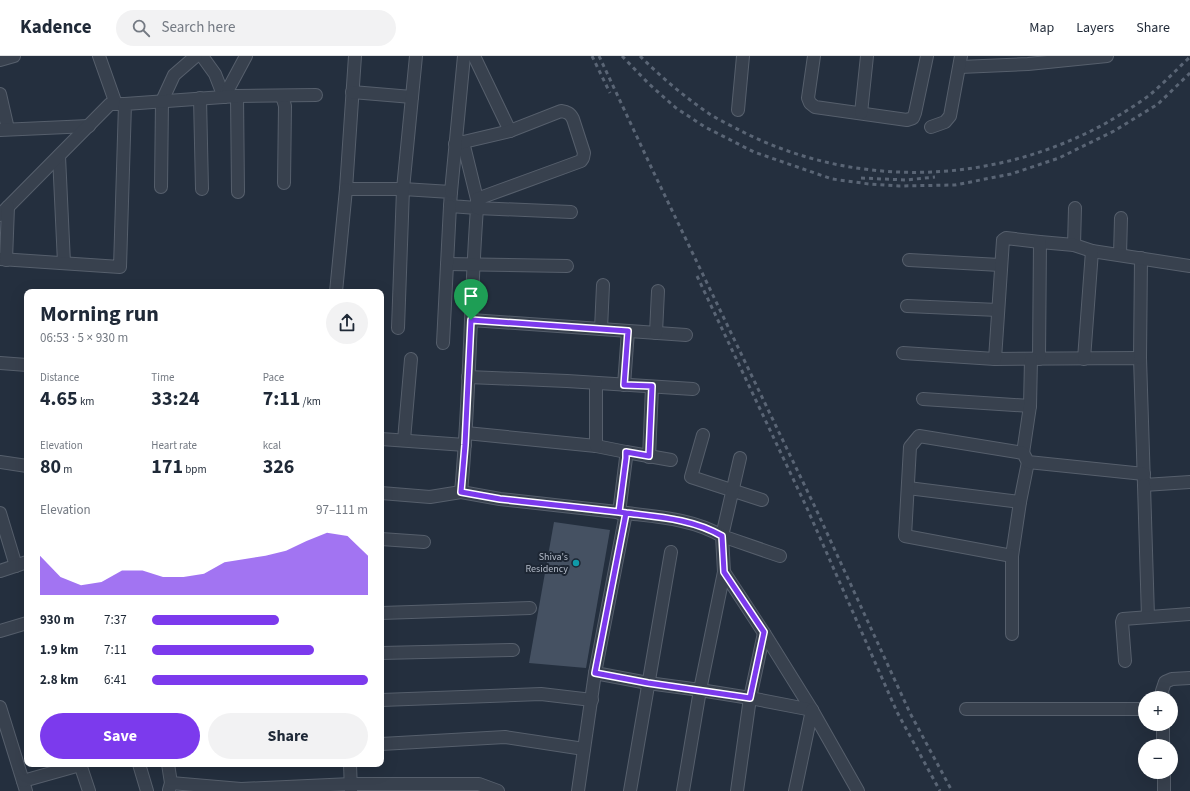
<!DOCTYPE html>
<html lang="en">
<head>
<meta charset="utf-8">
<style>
  body { margin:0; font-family:"Source Sans 3",sans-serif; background:#f2f2f3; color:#1f2937; height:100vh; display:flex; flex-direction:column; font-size:15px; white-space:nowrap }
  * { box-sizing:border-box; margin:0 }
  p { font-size:13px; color:#747a83 }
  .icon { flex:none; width:22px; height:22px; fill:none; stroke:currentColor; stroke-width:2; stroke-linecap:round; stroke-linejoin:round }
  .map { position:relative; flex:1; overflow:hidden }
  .side { position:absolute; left:24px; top:233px; width:360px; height:478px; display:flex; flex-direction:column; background:#fff; border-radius:8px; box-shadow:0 4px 16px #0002 }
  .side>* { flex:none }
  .fabs { position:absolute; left:1138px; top:635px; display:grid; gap:8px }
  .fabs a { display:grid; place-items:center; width:40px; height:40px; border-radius:50%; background:#fff; box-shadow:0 4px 16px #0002; font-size:20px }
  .pin { position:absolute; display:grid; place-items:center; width:34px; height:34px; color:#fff; margin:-41px -17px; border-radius:50% 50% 50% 0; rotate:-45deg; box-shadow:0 0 4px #0007 }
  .pin .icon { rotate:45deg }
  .round { display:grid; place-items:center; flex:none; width:42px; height:42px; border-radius:21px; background:#f2f2f3 }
  .summary { display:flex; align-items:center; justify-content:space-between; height:68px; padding:0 16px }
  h1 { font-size:22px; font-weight:700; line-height:30px }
  .metrics { display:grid; grid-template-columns:repeat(3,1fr); gap:6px; height:68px; padding:4px 16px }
  .metrics div { display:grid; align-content:center }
  .metrics b { font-size:20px; font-weight:700 }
  .metrics small { font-size:11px; font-weight:400 }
  .metrics p { font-size:11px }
  .chart { height:112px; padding:8px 16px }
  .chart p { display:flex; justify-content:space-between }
  .chart svg { width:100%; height:72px; margin-top:4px; fill:#7c3aed; opacity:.7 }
  .button { display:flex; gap:8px; margin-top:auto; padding:8px 16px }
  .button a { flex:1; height:46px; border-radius:24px; background:#7c3aed; color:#fff; font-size:16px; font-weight:700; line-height:46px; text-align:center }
  .button a+a { background:#f2f2f3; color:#1f2937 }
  ul { padding:0 16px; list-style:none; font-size:13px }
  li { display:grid; grid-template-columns:64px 48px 1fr; align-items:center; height:30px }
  li i { height:10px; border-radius:5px; background:#7c3aed }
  header { display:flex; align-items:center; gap:24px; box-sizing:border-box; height:56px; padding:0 20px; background:#fff; border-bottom:1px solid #e0e1e3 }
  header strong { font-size:19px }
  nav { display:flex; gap:22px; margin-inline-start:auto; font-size:14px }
  .search { width:280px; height:36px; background:#f2f2f3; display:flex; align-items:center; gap:10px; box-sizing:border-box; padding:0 14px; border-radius:22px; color:#747a83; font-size:15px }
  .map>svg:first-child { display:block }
  .building { fill:#455162 }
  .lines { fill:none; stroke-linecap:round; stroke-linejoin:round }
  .minor-casing { stroke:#565f6c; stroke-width:14 }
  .minor { stroke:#38414e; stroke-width:12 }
  .rail { stroke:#5a6575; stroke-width:3; stroke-dasharray:4 4; stroke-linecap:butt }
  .route-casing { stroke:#fff; stroke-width:8 }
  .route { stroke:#7c3aed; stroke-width:5 }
  .culture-dot { fill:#0f9aa8; stroke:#1d2633; stroke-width:1.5 }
  .labels { text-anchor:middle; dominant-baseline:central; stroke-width:4; stroke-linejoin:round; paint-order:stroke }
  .poi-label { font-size:10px; fill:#b4bcc9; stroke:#1d2633; text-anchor:end }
</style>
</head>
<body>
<header>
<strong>Kadence</strong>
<div class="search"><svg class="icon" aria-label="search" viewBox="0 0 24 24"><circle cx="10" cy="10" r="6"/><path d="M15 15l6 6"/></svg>Search here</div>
<nav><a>Map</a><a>Layers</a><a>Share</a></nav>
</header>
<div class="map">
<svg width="1190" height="735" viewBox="0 0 1190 735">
  <rect width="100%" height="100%" fill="#242f3e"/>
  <polygon class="building" points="554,466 610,474 586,612 529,607"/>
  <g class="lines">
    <defs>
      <g id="minor">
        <polyline points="99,0 116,48"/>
        <polyline points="202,0 215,18 224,41"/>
        <path d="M355,0L346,133H403L451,136L450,150L477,152C470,247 470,342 461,436"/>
        <polyline points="474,0 510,75"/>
        <polyline points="814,0 808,42 810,47 815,51 907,64 913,62 915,57 927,0"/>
        <polyline points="0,4 14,0"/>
        <polyline points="960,11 1028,8 1107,0"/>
        <polyline points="352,36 412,41"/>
        <polyline points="0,38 8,73"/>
        <polyline points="237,40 238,136"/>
        <polyline points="282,40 285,50 284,127"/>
        <polyline points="224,41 246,0"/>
        <polyline points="200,42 202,133"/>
        <polyline points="738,54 743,0"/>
        <polyline points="861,57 867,0"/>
        <polyline points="931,71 945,66 950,60 961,0"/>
        <polyline points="0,74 89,70"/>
        <polyline points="463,86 477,143"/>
        <path d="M455,88L510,75L561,55C567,56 570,57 573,63L584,97L583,102L581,105L477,143V152L571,156"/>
        <polyline points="59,100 64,207"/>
        <polyline points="161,131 162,45 174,19 196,0"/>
        <polyline points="451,136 464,0"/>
        <polyline points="0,159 110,48 125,48"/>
        <polyline points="1074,189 1075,152"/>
        <polyline points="1120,199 1121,162"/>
        <polyline points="0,203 120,211 125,48 237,40 316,39"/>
        <polyline points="6,204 8,151"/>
        <polyline points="909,204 1000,209"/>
        <polyline points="447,208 567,210"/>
        <polyline points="336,236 346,133"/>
        <polyline points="907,250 998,254"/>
        <polyline points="471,264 686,279"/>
        <polyline points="398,272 403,133 416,0"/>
        <polyline points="601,273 603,229"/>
        <polyline points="656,277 658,235"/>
        <polyline points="443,287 450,150"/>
        <polyline points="903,297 995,303 1140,302 1144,429 1190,426"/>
        <polyline points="1140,302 1141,202"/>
        <polyline points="995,303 1003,184 1006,182 1040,186 1074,189 1092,195 1190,210"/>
        <polyline points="1039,303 1040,186"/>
        <polyline points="1084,303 1092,195"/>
        <polyline points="0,307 27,309"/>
        <polyline points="468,321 567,325 693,333"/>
        <polyline points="624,329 628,275"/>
        <polyline points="923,343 1030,350"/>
        <polyline points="466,377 596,390 626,396 626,402 619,457"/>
        <polyline points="703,379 691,421 762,444"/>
        <polyline points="381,383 465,389"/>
        <polyline points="404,384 411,303"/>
        <polyline points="596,390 596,327"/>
        <polyline points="626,396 671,404"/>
        <polyline points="1023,397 1030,350 1031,303"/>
        <polyline points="649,401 652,331"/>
        <polyline points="740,402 722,480 780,500"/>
        <polyline points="0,406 27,410"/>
        <polyline points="1144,429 1148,561"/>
        <polyline points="908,432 1020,446"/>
        <polyline points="381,437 430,441 461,436 500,443 626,457 595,617 648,627 700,634 724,516 764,577 812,654"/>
        <polyline points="0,457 16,510"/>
        <path d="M626,457C659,461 693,463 722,480L724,516"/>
        <polyline points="381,483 424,486"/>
        <polyline points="1012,500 1020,446 1028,406"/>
        <polyline points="0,515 27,506"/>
        <polyline points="381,557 530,552"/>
        <polyline points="0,575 27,567"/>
        <polyline points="1012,578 1012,500 905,480 910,391 919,380 1023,397 1028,406 1144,418"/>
        <polyline points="381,597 513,594"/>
        <polyline points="1125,605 1122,566 1123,563 1190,558"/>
        <polyline points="1163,642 1162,635 1165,626 1172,623 1190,622"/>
        <polyline points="381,644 541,638 592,644"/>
        <polyline points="0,651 26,735"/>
        <polyline points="966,653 1145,653"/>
        <polyline points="1163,668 1163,690"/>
        <polyline points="381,688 505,681 584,693"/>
        <polyline points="80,708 89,735"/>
        <polyline points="139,708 147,735"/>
        <polyline points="168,708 171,727 169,734"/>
        <polyline points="350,708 351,735"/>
        <polyline points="1164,716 1164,735"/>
        <polyline points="23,725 80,709"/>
        <polyline points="171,727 241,733 351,728 479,728 498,735"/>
        <polyline points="578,735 595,617"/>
        <polyline points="630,735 671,496"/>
        <polyline points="683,735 700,634 750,642 812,654"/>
        <polyline points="737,735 750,642 764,577"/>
        <polyline points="795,735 812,654 858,735"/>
      </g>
    </defs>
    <use href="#minor" class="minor-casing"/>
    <use href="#minor" class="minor"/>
    <g class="rail">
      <polyline points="592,0 610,37"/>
      <polyline points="599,0 653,115 815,451 910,657 952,735"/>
      <polyline points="622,0 649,28 676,52 705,71 754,96 832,123 869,128 899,130 955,129 1011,118 1059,102 1114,75 1158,48 1190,17"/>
      <path d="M640,0C662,22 686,42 711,59C721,65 732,70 741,75C857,134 995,129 1108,66C1121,58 1140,47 1152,37C1165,26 1177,13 1190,1"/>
      <polyline points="861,122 906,124 935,121"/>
      <polyline points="697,220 806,450 897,656 940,735"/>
    </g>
  </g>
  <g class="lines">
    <defs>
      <path id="route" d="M471,264L465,389L461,436L500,443L619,456L626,457L595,617L648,627L750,642L764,576L724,516L722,480C693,463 659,461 626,457L619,456L626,402V396L649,400L652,330L624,329L628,275L471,264"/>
    </defs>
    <use href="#route" class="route-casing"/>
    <use href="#route" class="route"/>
  </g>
  <circle class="culture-dot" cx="576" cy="507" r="4"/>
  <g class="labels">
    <g class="poi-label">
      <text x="568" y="501">Shiva's<tspan x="568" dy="12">Residency</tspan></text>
    </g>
  </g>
</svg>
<div class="fabs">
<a>+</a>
<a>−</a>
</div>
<div class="pin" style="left:471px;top:264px;background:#1e9e55"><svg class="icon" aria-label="arrive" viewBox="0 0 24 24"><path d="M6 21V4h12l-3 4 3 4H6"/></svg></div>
<section class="side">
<div class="summary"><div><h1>Morning run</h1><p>06:53 · 5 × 930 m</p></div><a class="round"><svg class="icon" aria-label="share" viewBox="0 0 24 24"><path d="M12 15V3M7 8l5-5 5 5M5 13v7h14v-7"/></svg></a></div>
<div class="metrics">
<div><p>Distance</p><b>4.65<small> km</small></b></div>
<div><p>Time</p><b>33:24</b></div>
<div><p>Pace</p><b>7:11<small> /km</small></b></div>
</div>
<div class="metrics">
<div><p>Elevation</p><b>80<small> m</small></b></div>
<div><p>Heart rate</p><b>171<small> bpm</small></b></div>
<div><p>kcal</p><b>326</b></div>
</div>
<div class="chart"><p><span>Elevation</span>97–111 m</p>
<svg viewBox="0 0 160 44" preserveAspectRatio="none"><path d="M0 44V20L10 33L20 38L30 36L40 29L50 29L60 33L70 33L80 31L90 24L100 22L110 20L120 17L130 11L140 6L150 8L160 20V44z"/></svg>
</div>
<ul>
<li><b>930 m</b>7:37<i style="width:59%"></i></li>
<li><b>1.9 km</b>7:11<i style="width:75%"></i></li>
<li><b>2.8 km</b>6:41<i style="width:100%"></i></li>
</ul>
<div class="button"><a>Save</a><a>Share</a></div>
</section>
</div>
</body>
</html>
